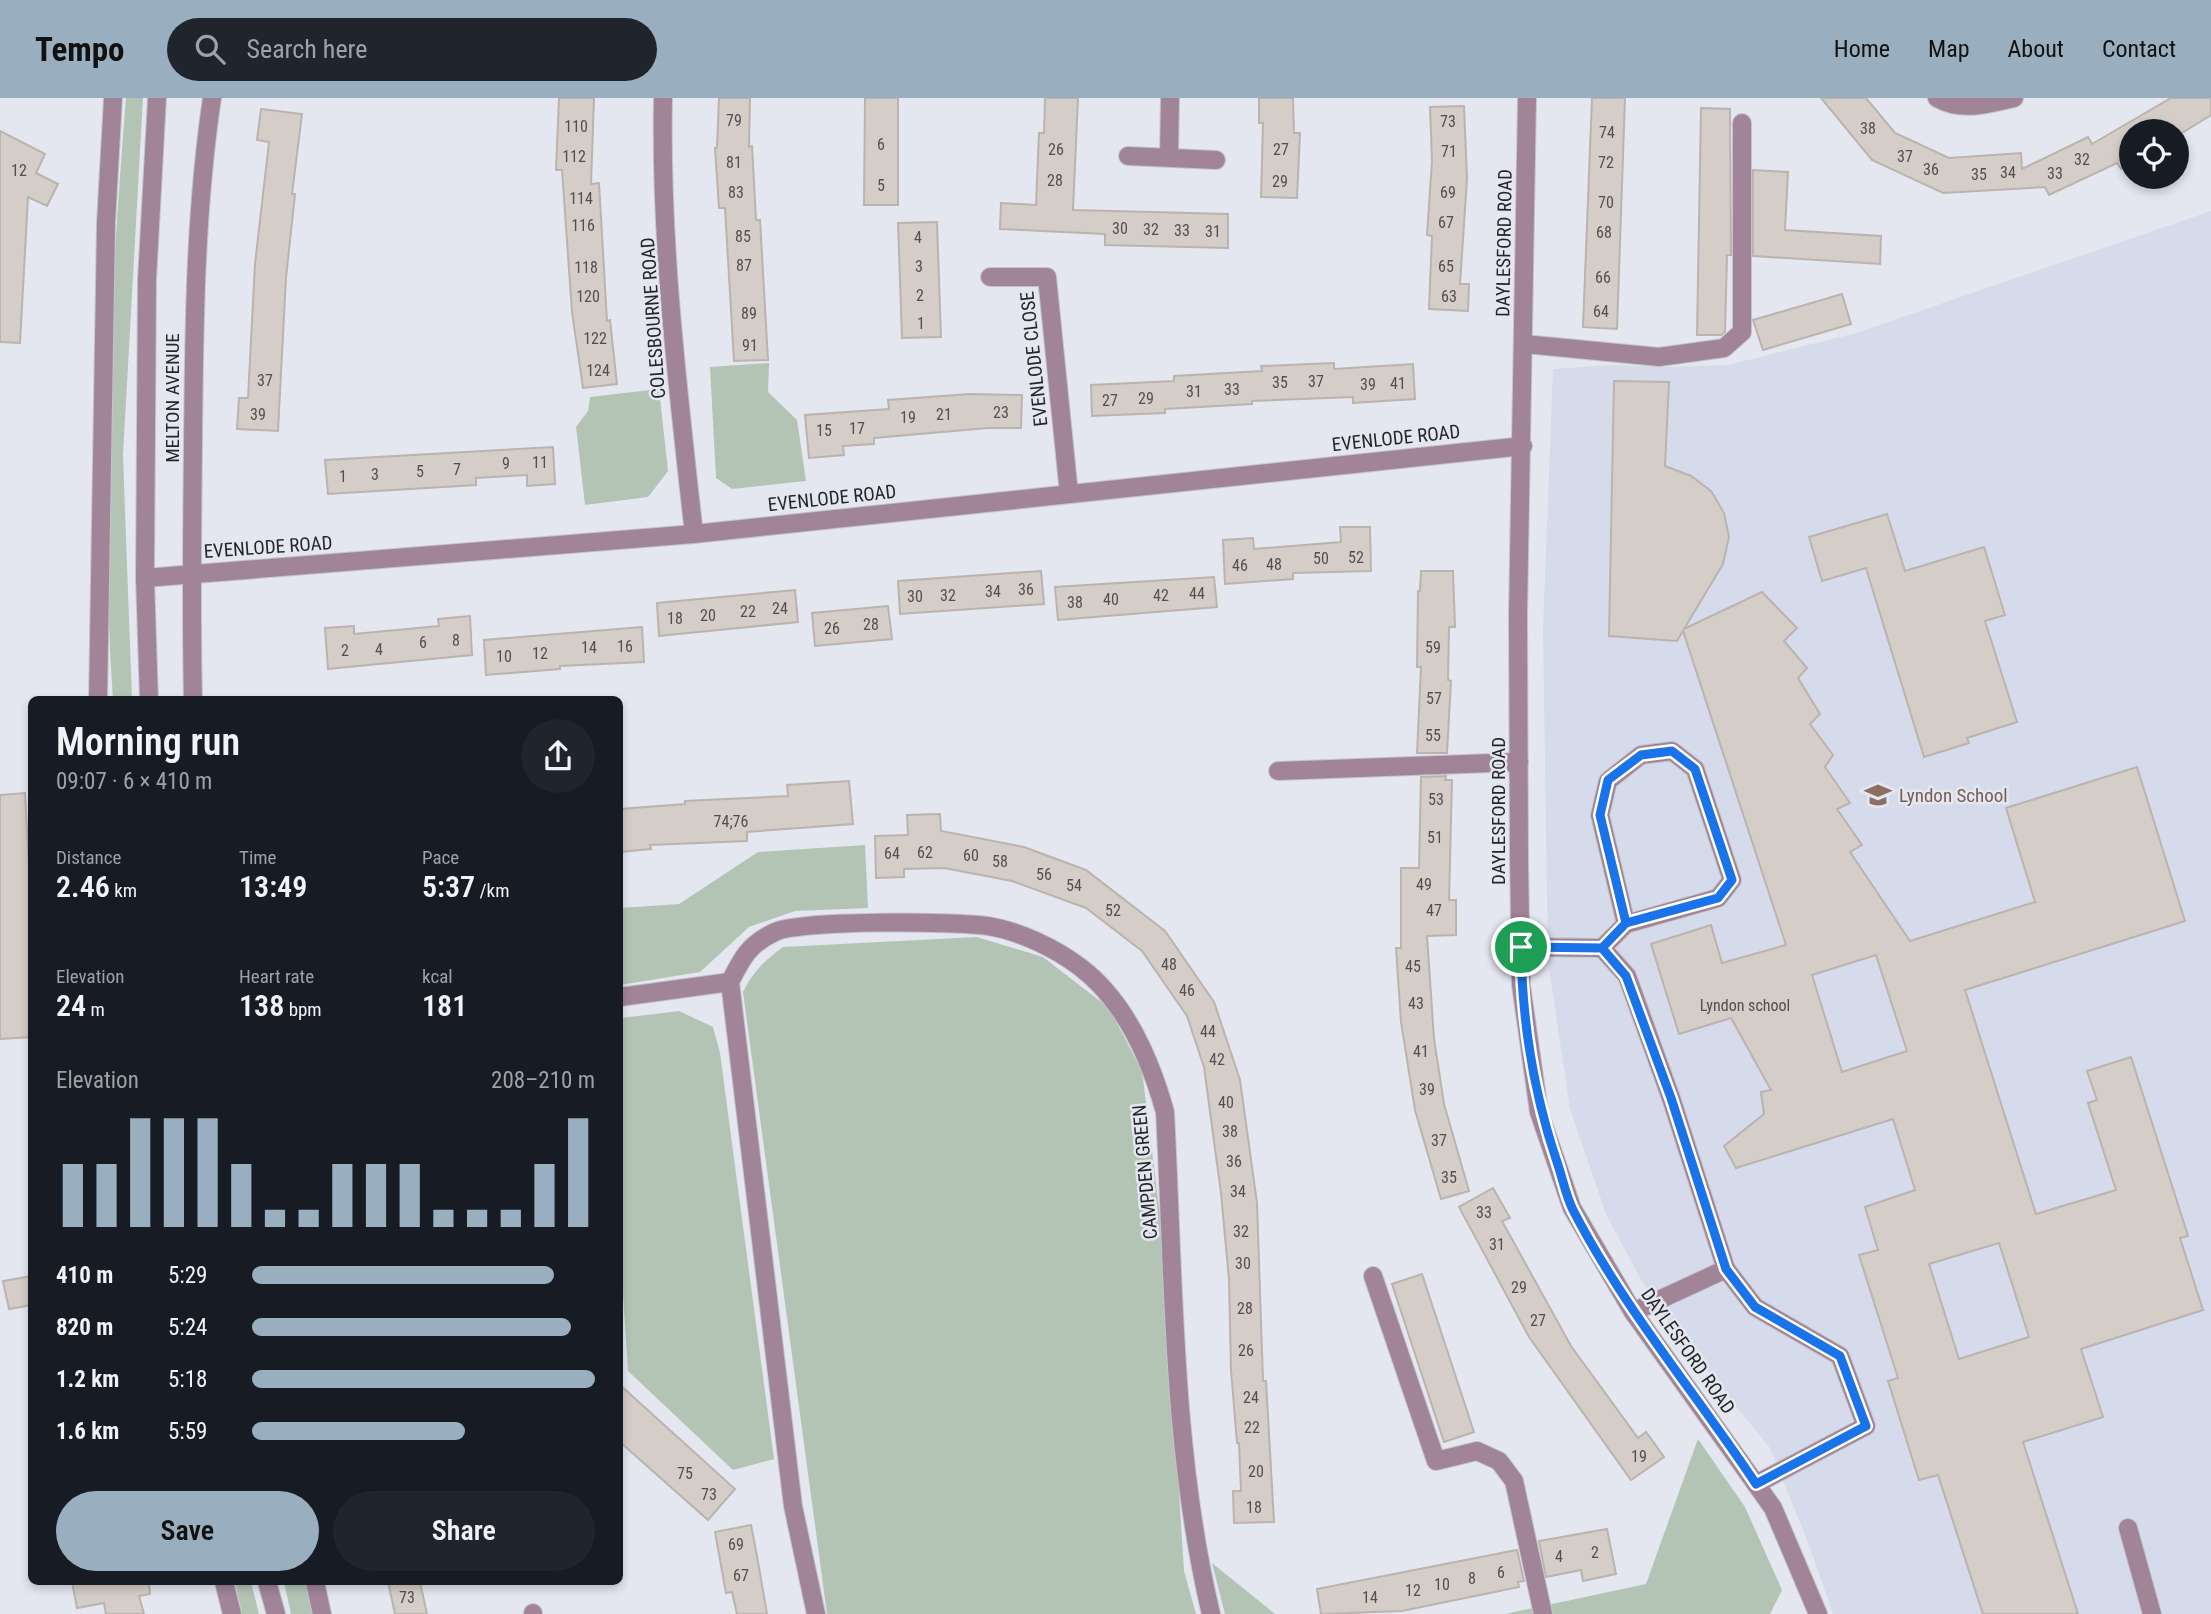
<!DOCTYPE html>
<html lang="en">
<head>
<meta charset="utf-8">
<style>
  body { margin:0; font-family:"Roboto Condensed",sans-serif; background:#20242c; color:#f1f3f6; height:100vh; display:flex; flex-direction:column; font-size:26px; white-space:nowrap }
  * { box-sizing:border-box; margin:0 }
  p { font-size:23px; color:#9ea1a6 }
  .icon { flex:none; width:38px; height:38px; fill:none; stroke:currentColor; stroke-width:2; stroke-linecap:round; stroke-linejoin:round }
  .map { position:relative; flex:1; overflow:hidden }
  .details { position:absolute; left:28px; top:598px; width:595px; height:889px; display:flex; flex-direction:column; background:#171b24; border-radius:10px; box-shadow:0 4px 10px #0003 }
  .details>* { flex:none }
  .tools { position:absolute; left:2119px; top:21px; display:grid; gap:14px }
  .tools a { display:grid; place-items:center; width:70px; height:70px; border-radius:50%; background:#171b24; box-shadow:0 4px 10px #0003; font-size:35px }
  .pin { position:absolute; display:grid; place-items:center; width:60px; height:60px; color:#fff; margin:-30px; border:4px solid #fff; border-radius:50%; box-shadow:0 2px 7px #0007 }
  .round { display:grid; place-items:center; flex:none; width:74px; height:74px; border-radius:37px; background:#20242c }
  .summary { display:flex; align-items:center; justify-content:space-between; height:119px; padding:0 28px }
  h1 { font-size:38px; font-weight:600; line-height:52px }
  .stats { display:grid; grid-template-columns:repeat(3,1fr); gap:10px; height:119px; padding:7px 28px }
  .stats div { display:grid; align-content:center }
  .stats b { font-size:30px; font-weight:600 }
  .stats small { font-size:19px; font-weight:400 }
  .stats p { font-size:19px }
  .chart { height:196px; padding:14px 28px }
  .chart p { display:flex; justify-content:space-between }
  .chart svg { width:100%; height:126px; margin-top:7px; stroke:#99afbf; stroke-width:6 }
  .cta { display:flex; gap:14px; margin-top:auto; padding:14px 28px }
  .cta a { flex:1; height:80px; border-radius:42px; background:#99afbf; color:#111; font-size:28px; font-weight:600; line-height:80px; text-align:center }
  .cta a+a { background:#20242c; color:#f1f3f6 }
  ul { padding:0 28px; list-style:none; font-size:23px }
  li { display:grid; grid-template-columns:112px 84px 1fr; align-items:center; height:52px }
  li i { height:18px; border-radius:9px; background:#99afbf }
  header { display:flex; align-items:center; gap:42px; box-sizing:border-box; height:98px; padding:0 35px; background:#99afbf; color:#111 }
  header strong { font-size:33px }
  nav { display:flex; gap:38px; margin-inline-start:auto; font-size:24px }
  .search { width:490px; height:63px; background:#20242c; display:flex; align-items:center; gap:18px; box-sizing:border-box; padding:0 24px; border-radius:38px; color:#9ea1a6; font-size:26px }
  .map>svg:first-child { display:block }
  .built { fill:#d5dbea }
  .green { fill:#b3c4b5 }
  .building { fill:#d5cdc7; stroke:#bbb3ad; stroke-width:2; fill-rule:evenodd }
  .lines { fill:none; stroke-linecap:round; stroke-linejoin:round }
  .minor-casing { stroke:#c2c4cb; stroke-width:20 }
  .minor { stroke:#a28499; stroke-width:18 }
  .route-casing { stroke:#fff; stroke-width:14 }
  .route { stroke:#1a73e8; stroke-width:9 }
  .labels { text-anchor:middle; dominant-baseline:central; stroke-width:5; stroke-linejoin:round; paint-order:stroke }
  .number-label { font-size:16px; fill:#515050 }
  .street-label { font-size:19px; fill:#252629; stroke:#e4e7ef }
  .education-label { font-size:19px; fill:#785e54; stroke:#e4e7ef; text-anchor:start }
</style>
</head>
<body>
<header>
<strong>Tempo</strong>
<div class="search"><svg class="icon" aria-label="search" viewBox="0 0 24 24"><circle cx="10" cy="10" r="6"/><path d="M15 15l6 6"/></svg>Search here</div>
<nav><a>Home</a><a>Map</a><a>About</a><a>Contact</a></nav>
</header>
<div class="map">
<svg width="2211" height="1516" viewBox="0 0 2211 1516">
  <rect width="100%" height="100%" fill="#e4e7ef"/>
  <polygon class="built" points="2211,113 2211,1516 1833,1516 1809,1447 1770,1350 1674,1232 1641,1182 1606,1116 1570,1011 1548,864 1543,530 1553,271 1612,267 1670,269 1728,267 1853,236"/>
  <g class="green">
    <path d="M126,0H143L123,357L132,602H113C99,402 110,200 126,0Z"/>
    <polygon points="769,265 768,294 797,322 806,383 732,391 716,380 710,269"/>
    <polygon points="659,291 668,373 648,399 585,407 576,329 588,313 590,299"/>
    <polygon points="865,747 868,810 795,813 749,829 700,874 620,887 620,810 679,806 758,754"/>
    <path d="M977,839L1043,859L1109,910L1142,973L1163,1141L1184,1473L1196,1516H827L743,894C753,874 764,863 783,849Z"/>
    <polygon points="620,908 621,920 679,913 713,929 720,955 774,1361 733,1372 628,1273 620,1148"/>
    <polygon points="1698,1341 1745,1409 1782,1492 1770,1516 1505,1516 1646,1486"/>
    <polygon points="1212,1465 1275,1516 1225,1516"/>
    <polygon points="235,1484 251,1484 259,1516 242,1516"/>
    <polygon points="284,1484 306,1484 313,1516 291,1516"/>
  </g>
  <g class="building">
    <polygon points="559,0 594,0 591,86 599,85 607,223 610,222 617,286 583,290 572,214 562,72 556,72"/>
    <polygon points="719,0 750,0 749,49 752,48 756,122 760,122 768,262 734,263 725,110 719,110 715,50 717,50"/>
    <polygon points="865,0 898,0 898,107 864,107"/>
    <polygon points="1045,0 1078,0 1073,112 1228,116 1228,150 1105,147 1105,136 1000,131 1001,105 1036,107 1039,35 1044,35"/>
    <polygon points="1259,0 1293,0 1294,35 1300,35 1297,100 1261,99 1263,25 1259,25"/>
    <polygon points="1592,0 1625,0 1617,231 1583,229"/>
    <polygon points="1821,0 1866,0 1895,35 1949,60 2021,55 2022,71 2088,39 2092,46 2171,0 2211,0 2211,17 2177,38 2177,33 2132,33 2132,64 2121,71 2117,65 2049,97 2045,89 1943,95 1872,62"/>
    <polygon points="1464,8 1467,81 1460,186 1469,186 1468,213 1429,211 1432,138 1427,137 1432,63 1430,9"/>
    <polygon points="1701,10 1730,11 1731,157 1727,157 1725,234 1721,237 1697,237"/>
    <polygon points="261,11 302,16 292,96 295,96 286,180 278,333 237,331 239,300 248,300 255,166 269,44 257,42"/>
    <polygon points="0,33 45,56 36,75 58,86 47,108 28,99 20,245 0,244"/>
    <polygon points="1753,72 1788,74 1785,132 1881,138 1880,166 1753,158"/>
    <polygon points="937,124 941,239 902,240 898,125"/>
    <polygon points="1842,196 1851,226 1763,252 1753,222"/>
    <polygon points="1334,265 1334,271 1413,266 1415,301 1353,305 1353,299 1252,303 1252,306 1165,311 1165,315 1092,318 1091,287 1174,283 1174,278 1262,273 1261,268"/>
    <path d="M1614,283L1669,284L1665,368L1691,378L1711,393L1724,415L1729,439L1723,466L1684,531L1762,494L1797,530L1784,543L1807,570L1798,580L1820,616L1810,626L1833,657L1825,669L1850,705L1837,711L1862,747L1850,754L1910,843L2035,804L2006,710L2137,669L2185,823L1965,892L2036,1116L2116,1092L2088,1005L2097,1002L2087,973L2131,959L2188,1138L2180,1140L2203,1212L2081,1251L2103,1319L2023,1344L2078,1516H1983L1938,1377L1919,1382L1888,1283L1898,1280L1859,1157L1878,1152L1865,1109L1915,1092L1893,1021L1736,1070L1724,1048L1764,1016L1761,994L1771,992L1731,920L1679,936L1651,846L1711,827L1722,865L1786,847L1683,533L1677,543L1609,538ZM1876,857L1907,953L1842,974L1812,877ZM1999,1145L2029,1239L1959,1261L1929,1166Z"/>
    <polygon points="970,296 1022,297 1021,330 988,330 874,340 874,346 843,348 844,357 809,360 805,317 889,311 888,302"/>
    <polygon points="553,349 555,386 527,388 527,377 476,380 476,387 328,396 325,362"/>
    <polygon points="1887,416 1905,473 1984,449 2005,517 1985,523 2017,624 1967,640 1969,645 1924,659 1866,470 1822,483 1809,439"/>
    <polygon points="1340,429 1370,429 1371,473 1293,475 1293,481 1225,486 1223,442 1253,440 1254,451 1341,444"/>
    <polygon points="1041,473 1044,506 900,516 898,483"/>
    <polygon points="1421,473 1453,473 1455,529 1449,529 1448,582 1451,583 1447,655 1417,655 1421,569 1417,569 1418,493 1420,493"/>
    <polygon points="1214,479 1217,509 1058,522 1055,489"/>
    <polygon points="795,492 798,524 659,538 657,505"/>
    <polygon points="888,508 892,541 815,548 812,515"/>
    <polygon points="470,518 472,557 328,571 325,530 354,528 354,536 439,528 438,521"/>
    <polygon points="642,529 644,564 560,568 560,571 486,577 484,542"/>
    <polygon points="1446,678 1445,682 1452,682 1449,802 1456,802 1456,837 1427,838 1434,941 1444,1006 1469,1093 1441,1101 1415,1012 1401,924 1396,850 1401,850 1401,770 1419,770 1421,679"/>
    <polygon points="849,683 853,726 747,734 747,743 650,747 651,751 620,754 620,711 685,706 685,703 788,698 787,687"/>
    <polygon points="25,695 31,804 32,939 0,941 0,697"/>
    <polygon points="940,716 941,733 1024,749 1086,772 1165,833 1214,904 1240,982 1257,1105 1263,1283 1266,1283 1274,1424 1234,1425 1233,1393 1241,1393 1239,1345 1237,1345 1231,1272 1229,1182 1221,1095 1204,969 1187,918 1142,853 1086,810 1012,783 944,770 904,771 904,779 876,780 875,738 908,737 907,717"/>
    <polygon points="1493,1090 1510,1120 1502,1123 1571,1248 1638,1340 1646,1334 1664,1359 1631,1382 1529,1239 1459,1109"/>
    <polygon points="1422,1176 1474,1334 1444,1344 1392,1186"/>
    <polygon points="32,1178 32,1207 9,1211 3,1183"/>
    <polygon points="620,1287 735,1391 708,1422 620,1344"/>
    <polygon points="751,1427 757,1458 767,1516 737,1516 732,1494 726,1495 715,1434"/>
    <polygon points="1607,1431 1616,1476 1583,1483 1581,1472 1546,1479 1539,1443"/>
    <polygon points="1517,1452 1524,1483 1518,1484 1519,1489 1402,1513 1321,1516 1317,1491"/>
    <polygon points="72,1484 149,1484 150,1496 139,1498 144,1516 106,1516 104,1505 77,1510"/>
    <polygon points="388,1484 420,1484 427,1516 395,1516"/>
  </g>
  <g class="lines">
    <defs>
      <g id="minor">
        <path d="M663,0C660,145 678,292 694,436"/>
        <polyline points="1527,0 1518,517 1519,760 1521,887 1539,1014 1572,1110 1633,1214 1773,1410 1818,1516"/>
        <path d="M1937,0C1961,14 1989,6 2014,0"/>
        <polyline points="1128,58 1216,62"/>
        <polyline points="1169,58 1170,0"/>
        <polyline points="990,179 1047,179 1069,396"/>
        <polyline points="1524,246 1659,259 1724,250 1742,234 1742,25"/>
        <polyline points="145,480 694,436 1523,348"/>
        <polyline points="98,602 106,125 113,0"/>
        <polyline points="149,602 145,480 147,182 157,0"/>
        <path d="M193,602C191,516 192,432 193,346C194,230 195,115 212,0"/>
        <polyline points="1278,673 1519,664"/>
        <polyline points="1521,849 1602,850 1627,878 1671,1000 1726,1171 1755,1209 1840,1258 1866,1328 1756,1386"/>
        <polyline points="1602,850 1626,826 1718,800 1732,782 1695,671 1672,653 1641,657 1608,683 1600,717 1626,826"/>
        <polyline points="620,899 730,884"/>
        <polyline points="1373,1178 1436,1363 1477,1353 1499,1363 1514,1383 1543,1516"/>
        <polyline points="1633,1214 1726,1171"/>
        <polyline points="2128,1430 2152,1516"/>
        <polyline points="224,1484 232,1516"/>
        <polyline points="267,1484 276,1516"/>
        <polyline points="315,1484 322,1516"/>
        <polyline points="533,1515 533,1516"/>
        <path d="M816,1516L793,1408L730,884C742,860 749,846 775,834C798,822 957,823 988,828C1019,833 1055,850 1080,869C1125,903 1150,960 1165,1014C1174,1181 1172,1352 1211,1516"/>
      </g>
    </defs>
    <use href="#minor" class="minor-casing"/>
    <use href="#minor" class="minor"/>
  </g>
  <g class="lines">
    <defs>
      <path id="route" d="M1521,849C1522,923 1534,997 1558,1067C1563,1082 1566,1098 1573,1112C1624,1211 1695,1294 1756,1386L1866,1328L1840,1258L1755,1209L1726,1171L1671,1000L1626,878L1602,850L1626,825L1718,800L1732,782L1695,671L1672,653L1641,657L1608,682L1600,717L1626,825L1602,850L1521,849"/>
    </defs>
    <use href="#route" class="route-casing"/>
    <use href="#route" class="route"/>
  </g>
  <defs>
    <symbol id="school-bare" viewBox="-9 -9 18 18"><path d="M0-5L7-2L0 1L-7-2ZM-4 1L0 2.5L4 1V4Q0 6-4 4Z" fill="#8d6e63" stroke="#e4e7ef" stroke-width="2.5" paint-order="stroke"/></symbol>
  </defs>
  <g fill-rule="evenodd">
    <use href="#school-bare" x="1859" y="678" width="38" height="38"/>
  </g>
  <g class="labels">
    <g class="number-label">
      <text x="734" y="22">79</text>
      <text x="1448" y="23">73</text>
      <text x="576" y="28">110</text>
      <text x="1868" y="30">38</text>
      <text x="1607" y="34">74</text>
      <text x="881" y="46">6</text>
      <text x="1056" y="51">26</text>
      <text x="1281" y="51">27</text>
      <text x="1449" y="53">71</text>
      <text x="574" y="58">112</text>
      <text x="1905" y="58">37</text>
      <text x="2082" y="61">32</text>
      <text x="734" y="64">81</text>
      <text x="1606" y="64">72</text>
      <text x="1931" y="71">36</text>
      <text x="19" y="72">12</text>
      <text x="2008" y="74">34</text>
      <text x="2055" y="75">33</text>
      <text x="1979" y="76">35</text>
      <text x="1055" y="82">28</text>
      <text x="1280" y="83">29</text>
      <text x="881" y="87">5</text>
      <text x="736" y="94">83</text>
      <text x="1448" y="94">69</text>
      <text x="581" y="100">114</text>
      <text x="1606" y="104">70</text>
      <text x="1446" y="124">67</text>
      <text x="583" y="127">116</text>
      <text x="1120" y="130">30</text>
      <text x="1151" y="131">32</text>
      <text x="1182" y="132">33</text>
      <text x="1213" y="133">31</text>
      <text x="1604" y="134">68</text>
      <text x="743" y="138">85</text>
      <text x="918" y="139">4</text>
      <text x="744" y="167">87</text>
      <text x="919" y="168">3</text>
      <text x="1446" y="168">65</text>
      <text x="586" y="169">118</text>
      <text x="1603" y="179">66</text>
      <text x="920" y="197">2</text>
      <text x="588" y="198">120</text>
      <text x="1449" y="198">63</text>
      <text x="1601" y="213">64</text>
      <text x="749" y="215">89</text>
      <text x="921" y="225">1</text>
      <text x="595" y="240">122</text>
      <text x="750" y="247">91</text>
      <text x="598" y="272">124</text>
      <text x="265" y="282">37</text>
      <text x="1316" y="283">37</text>
      <text x="1280" y="284">35</text>
      <text x="1398" y="285">41</text>
      <text x="1368" y="286">39</text>
      <text x="1232" y="291">33</text>
      <text x="1194" y="293">31</text>
      <text x="1146" y="300">29</text>
      <text x="1110" y="302">27</text>
      <text x="1001" y="314">23</text>
      <text x="258" y="316">39</text>
      <text x="944" y="316">21</text>
      <text x="908" y="319">19</text>
      <text x="857" y="330">17</text>
      <text x="824" y="332">15</text>
      <text x="540" y="364">11</text>
      <text x="506" y="365">9</text>
      <text x="457" y="371">7</text>
      <text x="420" y="373">5</text>
      <text x="375" y="376">3</text>
      <text x="343" y="378">1</text>
      <text x="1356" y="459">52</text>
      <text x="1321" y="460">50</text>
      <text x="1274" y="466">48</text>
      <text x="1240" y="467">46</text>
      <text x="1026" y="491">36</text>
      <text x="993" y="493">34</text>
      <text x="1197" y="495">44</text>
      <text x="948" y="497">32</text>
      <text x="1161" y="497">42</text>
      <text x="915" y="498">30</text>
      <text x="1111" y="501">40</text>
      <text x="1075" y="504">38</text>
      <text x="780" y="510">24</text>
      <text x="748" y="513">22</text>
      <text x="708" y="517">20</text>
      <text x="675" y="520">18</text>
      <text x="871" y="526">28</text>
      <text x="832" y="530">26</text>
      <text x="456" y="542">8</text>
      <text x="423" y="544">6</text>
      <text x="625" y="548">16</text>
      <text x="589" y="549">14</text>
      <text x="1433" y="549">59</text>
      <text x="379" y="551">4</text>
      <text x="345" y="552">2</text>
      <text x="540" y="555">12</text>
      <text x="504" y="558">10</text>
      <text x="1434" y="600">57</text>
      <text x="1433" y="637">55</text>
      <text x="1436" y="701">53</text>
      <text x="731" y="723">74;76</text>
      <text x="1435" y="739">51</text>
      <text x="925" y="754">62</text>
      <text x="892" y="755">64</text>
      <text x="971" y="757">60</text>
      <text x="1000" y="763">58</text>
      <text x="1044" y="776">56</text>
      <text x="1424" y="786">49</text>
      <text x="1074" y="787">54</text>
      <text x="1113" y="812">52</text>
      <text x="1434" y="812">47</text>
      <text x="1169" y="866">48</text>
      <text x="1413" y="868">45</text>
      <text x="1187" y="892">46</text>
      <text x="1416" y="905">43</text>
      <text x="1745" y="907">Lyndon school</text>
      <text x="1208" y="933">44</text>
      <text x="1421" y="953">41</text>
      <text x="1217" y="961">42</text>
      <text x="1427" y="991">39</text>
      <text x="1226" y="1004">40</text>
      <text x="1230" y="1033">38</text>
      <text x="1439" y="1042">37</text>
      <text x="1234" y="1063">36</text>
      <text x="1449" y="1079">35</text>
      <text x="1238" y="1093">34</text>
      <text x="1484" y="1114">33</text>
      <text x="1241" y="1133">32</text>
      <text x="1497" y="1146">31</text>
      <text x="1243" y="1165">30</text>
      <text x="1519" y="1189">29</text>
      <text x="1245" y="1210">28</text>
      <text x="1538" y="1222">27</text>
      <text x="1246" y="1252">26</text>
      <text x="1251" y="1299">24</text>
      <text x="1252" y="1329">22</text>
      <text x="1639" y="1358">19</text>
      <text x="1256" y="1373">20</text>
      <text x="685" y="1375">75</text>
      <text x="709" y="1396">73</text>
      <text x="1254" y="1409">18</text>
      <text x="736" y="1446">69</text>
      <text x="1595" y="1454">2</text>
      <text x="1559" y="1458">4</text>
      <text x="1501" y="1474">6</text>
      <text x="741" y="1477">67</text>
      <text x="1472" y="1480">8</text>
      <text x="1442" y="1486">10</text>
      <text x="1413" y="1492">12</text>
      <text x="407" y="1499">73</text>
      <text x="1370" y="1499">14</text>
    </g>
    <g class="street-label">
      <text transform="translate(1504 145) rotate(-89)">DAYLESFORD ROAD</text>
      <text transform="translate(653 220) rotate(-94)">COLESBOURNE ROAD</text>
      <text transform="translate(1034 261) rotate(-96)">EVENLODE CLOSE</text>
      <text transform="translate(172 300) rotate(-90)">MELTON AVENUE</text>
      <text transform="translate(1396 340) rotate(-6)">EVENLODE ROAD</text>
      <text transform="translate(832 400) rotate(-6)">EVENLODE ROAD</text>
      <text transform="translate(268 449) rotate(-4)">EVENLODE ROAD</text>
      <text transform="translate(1498 713) rotate(-90)">DAYLESFORD ROAD</text>
      <text transform="translate(1145 1074) rotate(-95)">CAMPDEN GREEN</text>
      <text transform="translate(1688 1253) rotate(55)">DAYLESFORD ROAD</text>
    </g>
    <g class="education-label">
      <text x="1899" y="697">Lyndon School</text>
    </g>
  </g>
</svg>
<div class="tools">
<a><svg class="icon" aria-label="locate" viewBox="0 0 24 24"><circle cx="12" cy="12" r="6"/><path d="M12 2v4M12 18v4M2 12h4M18 12h4"/></svg></a>
</div>
<div class="pin" style="left:1521px;top:849px;background:#1e9e55"><svg class="icon" aria-label="arrive" viewBox="0 0 24 24"><path d="M6 21V4h12l-3 4 3 4H6"/></svg></div>
<section class="details">
<div class="summary"><div><h1>Morning run</h1><p>09:07 · 6 × 410 m</p></div><a class="round"><svg class="icon" aria-label="share" viewBox="0 0 24 24"><path d="M12 15V3M7 8l5-5 5 5M5 13v7h14v-7"/></svg></a></div>
<div class="stats">
<div><p>Distance</p><b>2.46<small> km</small></b></div>
<div><p>Time</p><b>13:49</b></div>
<div><p>Pace</p><b>5:37<small> /km</small></b></div>
</div>
<div class="stats">
<div><p>Elevation</p><b>24<small> m</small></b></div>
<div><p>Heart rate</p><b>138<small> bpm</small></b></div>
<div><p>kcal</p><b>181</b></div>
</div>
<div class="chart"><p><span>Elevation</span>208–210 m</p>
<svg viewBox="0 0 160 44" preserveAspectRatio="none"><path d="M5 44V22M15 44V22M25 44V6M35 44V6M45 44V6M55 44V22M65 44V38M75 44V38M85 44V22M95 44V22M105 44V22M115 44V38M125 44V38M135 44V38M145 44V22M155 44V6"/></svg>
</div>
<ul>
<li><b>410 m</b>5:29<i style="width:88%"></i></li>
<li><b>820 m</b>5:24<i style="width:93%"></i></li>
<li><b>1.2 km</b>5:18<i style="width:100%"></i></li>
<li><b>1.6 km</b>5:59<i style="width:62%"></i></li>
</ul>
<div class="cta"><a>Save</a><a>Share</a></div>
</section>
</div>
</body>
</html>
